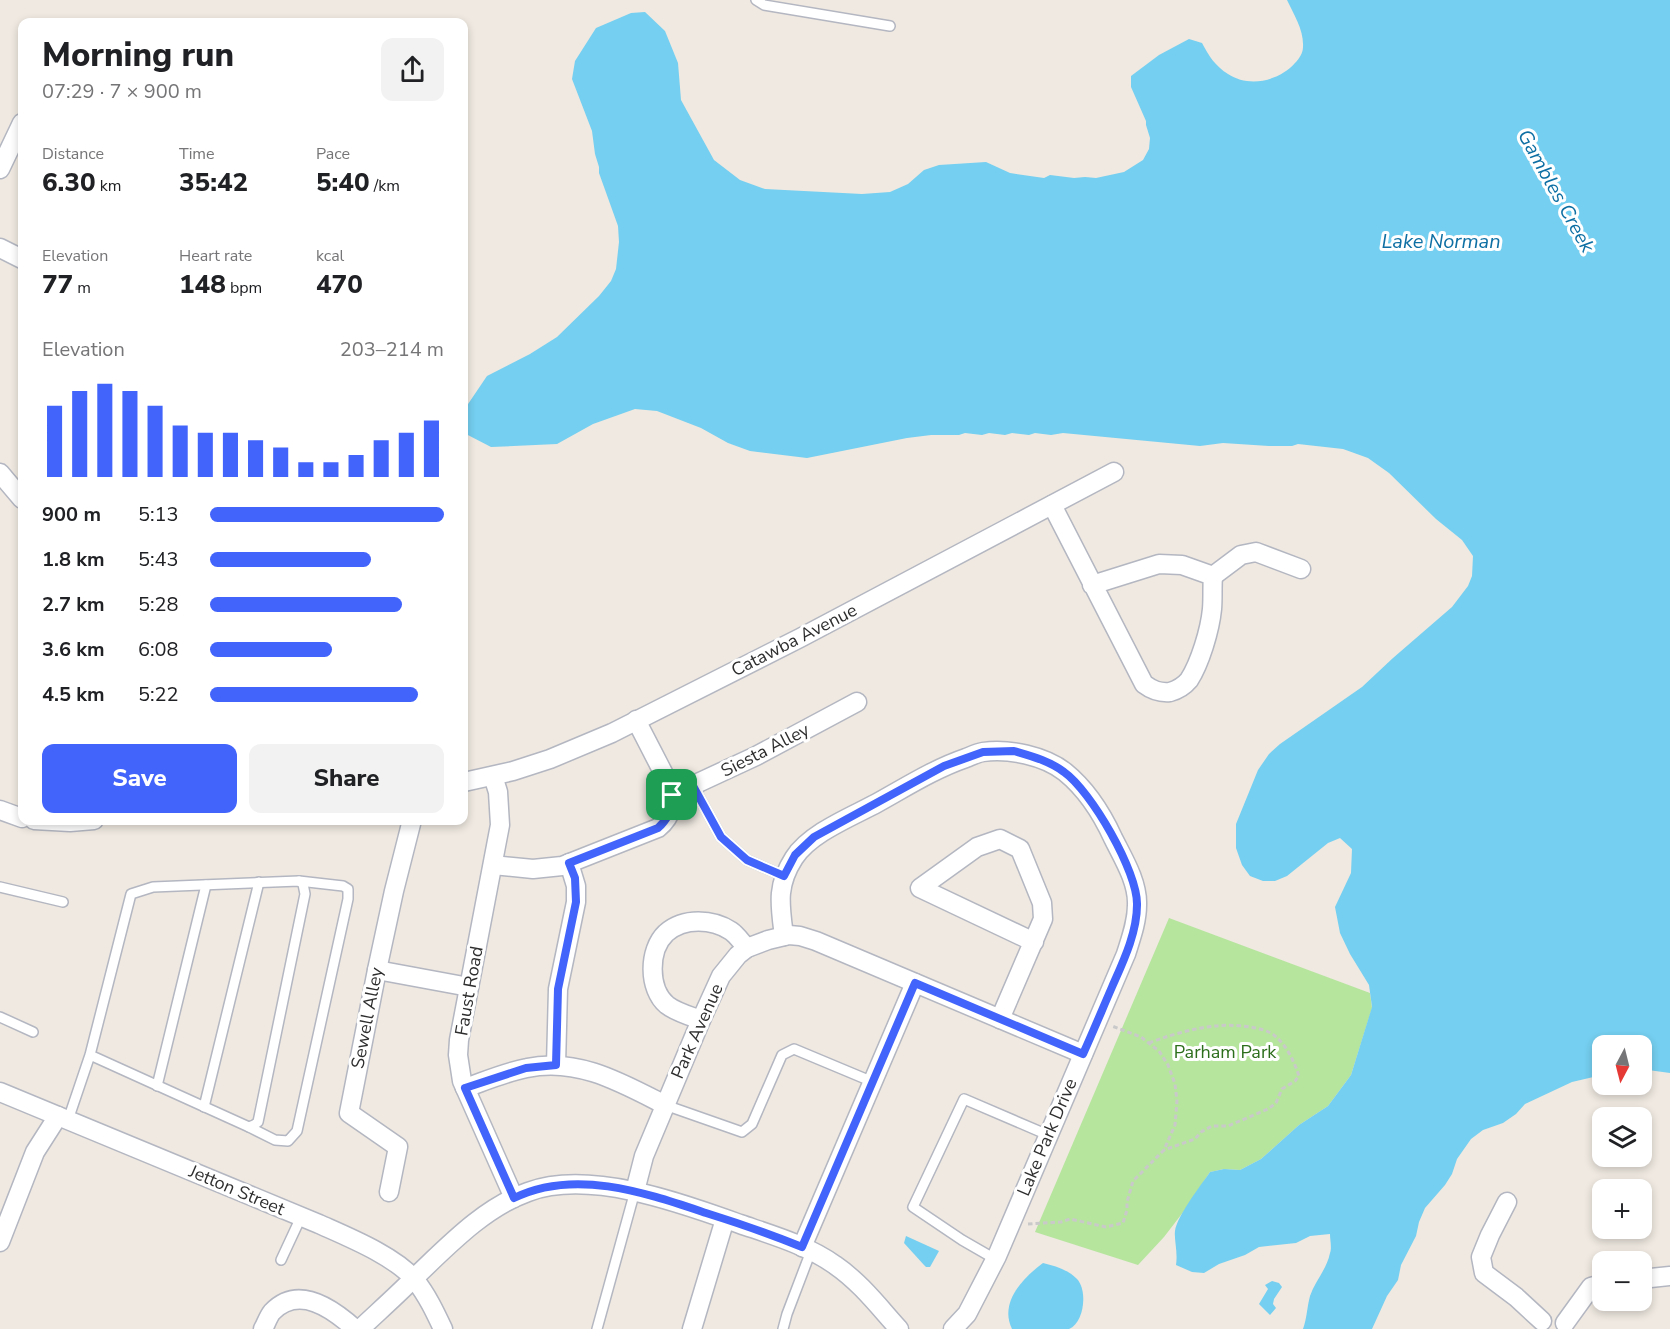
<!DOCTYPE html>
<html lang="en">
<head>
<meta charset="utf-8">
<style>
  body { margin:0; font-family:"Nunito Sans",sans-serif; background:#f2f2f2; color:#202124; height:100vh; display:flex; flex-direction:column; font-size:22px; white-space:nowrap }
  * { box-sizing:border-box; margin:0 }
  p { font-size:20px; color:#757577 }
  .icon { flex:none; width:33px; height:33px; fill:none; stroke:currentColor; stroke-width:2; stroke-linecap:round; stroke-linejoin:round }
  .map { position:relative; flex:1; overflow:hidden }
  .panel { position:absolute; left:18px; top:18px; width:450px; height:807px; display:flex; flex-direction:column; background:#fff; border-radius:12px; box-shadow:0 3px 9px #0003 }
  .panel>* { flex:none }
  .needle { width:39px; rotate:187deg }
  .buttons { position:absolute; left:1592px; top:1035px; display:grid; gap:12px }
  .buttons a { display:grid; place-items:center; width:60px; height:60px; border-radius:12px; background:#fff; box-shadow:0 3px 9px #0003; font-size:30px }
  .pin { position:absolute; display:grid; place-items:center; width:51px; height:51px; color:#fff; margin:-26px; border-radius:12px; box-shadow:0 3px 9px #0006 }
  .round { display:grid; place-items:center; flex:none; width:63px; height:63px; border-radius:12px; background:#f2f2f2 }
  .head { display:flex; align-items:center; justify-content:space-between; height:102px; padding:0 24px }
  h1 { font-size:33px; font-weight:800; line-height:45px }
  .stats { display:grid; grid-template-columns:repeat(3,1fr); gap:9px; height:102px; padding:6px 24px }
  .stats div { display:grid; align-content:center }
  .stats b { font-size:26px; font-weight:800 }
  .stats small { font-size:16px; font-weight:400 }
  .stats p { font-size:16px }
  .chart { height:168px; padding:12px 24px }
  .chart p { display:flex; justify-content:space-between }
  .chart svg { width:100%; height:108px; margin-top:6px; stroke:#4264fb; stroke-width:6 }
  .action { display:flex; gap:12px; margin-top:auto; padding:12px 24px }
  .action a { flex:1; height:69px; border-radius:12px; background:#4264fb; color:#fff; font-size:24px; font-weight:800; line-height:69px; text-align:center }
  .action a+a { background:#f2f2f2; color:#202124 }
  ul { padding:0 24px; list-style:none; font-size:20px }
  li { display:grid; grid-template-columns:96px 72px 1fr; align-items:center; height:45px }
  li i { height:15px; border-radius:8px; background:#4264fb }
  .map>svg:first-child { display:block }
  .green { fill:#b6e59e }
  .water { fill:#75cff0 }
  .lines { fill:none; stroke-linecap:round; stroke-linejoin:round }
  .lane-casing { stroke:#b4b7c1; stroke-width:12 }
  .street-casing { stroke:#b4b7c1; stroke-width:21 }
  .path { stroke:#c9c9c9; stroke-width:3; stroke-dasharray:4.5 3; stroke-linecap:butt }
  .lane { stroke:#fff; stroke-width:9 }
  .street { stroke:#fff; stroke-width:18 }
  .route-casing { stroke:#fff; stroke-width:12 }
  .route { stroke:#4264fb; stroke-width:8 }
  .labels { text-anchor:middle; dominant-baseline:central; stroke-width:6; stroke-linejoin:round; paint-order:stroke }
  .street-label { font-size:18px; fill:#2e2e2e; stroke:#fff }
  .park-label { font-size:18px; fill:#2c6e1b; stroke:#fff }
  .water-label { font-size:20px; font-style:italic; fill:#0d6fa3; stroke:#fff }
</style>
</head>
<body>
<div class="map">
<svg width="1670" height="1329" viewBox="0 0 1670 1329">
  <rect width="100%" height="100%" fill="#efe9e1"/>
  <polygon class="green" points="1169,918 1370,993 1372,1008 1351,1075 1328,1106 1299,1125 1261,1159 1240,1170 1224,1169 1210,1172 1184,1211 1164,1237 1138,1265 1035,1232"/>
  <g class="water">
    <path d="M1287,0H1670V1073L1641,1069V1046H1602V1075L1572,1082L1525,1104L1516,1114L1503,1123L1483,1130L1471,1139L1457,1159L1452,1174L1445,1185L1425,1208L1419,1222L1416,1236L1401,1265L1398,1280L1387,1296L1372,1329H1303C1307,1318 1307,1307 1310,1296C1315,1281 1327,1269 1330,1253C1332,1248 1330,1240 1330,1234L1310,1236L1296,1243L1259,1247L1245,1255L1219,1264L1204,1273L1192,1272L1176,1265C1178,1252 1174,1240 1175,1231C1177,1216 1201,1185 1210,1172L1224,1169L1240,1170L1261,1159L1299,1125L1328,1106L1351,1075L1372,1007L1369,985L1350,954L1340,933L1335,907L1351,873L1352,849L1340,838L1328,843L1287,876L1275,881H1263L1250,876L1242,865L1236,848V824L1258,770L1269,754L1280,744L1362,687L1393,658L1452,607L1468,586L1472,576L1473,556L1462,540L1436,519L1389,473L1368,458L1343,449L1298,444L1292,446H1269L1223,443L1200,446L1063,433L1051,435L1035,433L1029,435L1012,433L1005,435L989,433L982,435L965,433L959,435H931L907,438L807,458L750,451L728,443L701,428L657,411L635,409L593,424L557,444L491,447L464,433V410L487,376L530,354L557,337L599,296L611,281L616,269L619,242L618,226L599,173V167L595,154L592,131L572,79L575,61L596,28L631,13L645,12L665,31L678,63L681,100L714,160L740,180L765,189L862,194L890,192L908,184L924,170L939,165L986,162L1010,173L1044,178L1050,175L1074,178L1085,177L1096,178L1124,172L1143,160L1149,149L1150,138L1146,125V121L1131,87V76L1159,55L1189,39L1202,43C1209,56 1215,66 1228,74C1249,88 1279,81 1295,63C1299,59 1303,53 1303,47C1304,30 1294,15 1287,0Z"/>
    <polygon points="906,1236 939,1251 930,1267 926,1267 924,1265 904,1243"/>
    <path d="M1043,1263C1055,1266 1067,1269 1077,1279C1088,1291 1084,1323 1069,1329H1012C999,1302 1023,1278 1043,1263Z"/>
    <polygon points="1272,1281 1279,1283 1282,1287 1274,1299 1273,1304 1276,1308 1270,1315 1259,1304 1268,1289 1265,1285"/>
  </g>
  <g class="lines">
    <defs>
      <g id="lane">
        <polyline points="756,0 764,5 890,26"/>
        <polyline points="693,786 721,837 747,860 784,876"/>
        <polyline points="0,887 63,902"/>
        <polyline points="0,1017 33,1032"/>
        <polyline points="157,1086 206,885"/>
        <polyline points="665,1105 742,1132 752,1124 782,1055 794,1049 873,1082"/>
        <polyline points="204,1107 259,882"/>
        <polyline points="68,1120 90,1055 131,894 153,887 299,881 303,884 305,894 258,1122 254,1125 249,1127 90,1055"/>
        <polyline points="249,1127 275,1140 288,1141 297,1131 348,899 348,889 343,886 299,881"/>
        <polyline points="995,1259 962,1240 913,1207 964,1099 1048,1135"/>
        <polyline points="281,1260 301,1217"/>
        <polyline points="597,1329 635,1191"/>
        <polyline points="783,1329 787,1314 811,1251"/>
      </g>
      <g id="street">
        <polyline points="0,169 22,123"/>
        <polyline points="0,248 22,259"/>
        <polyline points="0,473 22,499"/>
        <path d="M1052,505L1144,684C1152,690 1159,693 1170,692C1177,690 1184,686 1189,680C1200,663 1210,630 1212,609C1213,598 1212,587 1213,576L1182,565L1159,564L1092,585"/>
        <polyline points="1213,576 1241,555 1256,552 1301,569"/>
        <polyline points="493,776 498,792 500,825 459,1040 458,1055 462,1081 514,1198"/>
        <polyline points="464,782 513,771 550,759 612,733 800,638 1114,472"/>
        <polyline points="672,795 756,756 857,702"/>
        <polyline points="0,810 22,818"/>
        <polyline points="34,820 70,822 94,820"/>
        <path d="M493,865L533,869L562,866L658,828C673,816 674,802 669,784L636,720"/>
        <path d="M784,936C780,905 776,886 794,858C810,833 851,817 877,803C906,787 934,769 966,758C971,756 977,753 983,752C1008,748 1045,756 1065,772C1086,789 1102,814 1113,838C1123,858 1138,882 1137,905C1137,922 1131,938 1126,954L997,1256L967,1314L953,1329"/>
        <polyline points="377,970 469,987"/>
        <polyline points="1000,1019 1043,919 1042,903 1020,849 1000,839 977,847 920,888 1034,942"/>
        <path d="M701,1020C690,1016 676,1012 667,1005C648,989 648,950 666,933C684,917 713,919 731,931C737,935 742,943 747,948"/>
        <polyline points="556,1065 558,989 576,902 576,886 569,863"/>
        <path d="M465,1088C485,1081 506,1072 527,1068C577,1057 622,1083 665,1105"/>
        <path d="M0,1092L319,1224C348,1237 395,1256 415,1280C427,1295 435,1312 443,1329"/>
        <polyline points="635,1191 644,1156 701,1020 721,976 738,955 747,948 768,940 789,935 800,936 816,941 1083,1054"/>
        <polyline points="389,1192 398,1147 349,1113 377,970 394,891 412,820"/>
        <polyline points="1507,1202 1490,1235 1481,1257 1484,1273 1516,1297 1542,1321"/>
        <polyline points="0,1242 35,1152 58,1116"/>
        <polyline points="802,1247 915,983"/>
        <polyline points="1641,1279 1670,1276"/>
        <polyline points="1565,1323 1591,1287 1602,1284"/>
        <path d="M263,1329C266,1324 268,1317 272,1312C299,1284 333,1309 355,1329"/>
        <path d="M360,1329C378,1312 396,1296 413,1279C447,1247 483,1208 528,1192C589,1169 681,1203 740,1224C772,1235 807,1245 835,1265C860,1282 879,1307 899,1329"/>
        <polyline points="692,1329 725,1219"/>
      </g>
    </defs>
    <use href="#lane" class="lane-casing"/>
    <use href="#street" class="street-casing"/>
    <g class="path">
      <path d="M1149,1043C1166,1036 1198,1027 1216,1026C1231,1024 1264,1026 1275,1036C1287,1046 1294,1061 1299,1076L1295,1081L1282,1089L1276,1103L1268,1109L1228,1126H1212L1201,1132L1195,1139L1164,1150"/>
      <polyline points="1028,1224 1061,1222 1070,1219 1106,1227 1123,1223 1127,1210 1127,1202 1133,1181 1164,1150 1175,1125 1177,1101 1175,1084 1168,1065 1159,1051 1141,1037 1112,1026"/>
    </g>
    <use href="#lane" class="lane"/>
    <use href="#street" class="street"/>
  </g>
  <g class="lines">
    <defs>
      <path id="route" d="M1014,751C1031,756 1050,761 1064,772C1091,791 1138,872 1137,905C1137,933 1123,962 1112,987C1102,1010 1093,1032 1083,1054L915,983L802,1247C770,1234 738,1223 706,1213C646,1193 575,1168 514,1198L465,1088L526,1068L556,1065L558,989L576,902L575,878L569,863L658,828C668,819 673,809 672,795L693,786L721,837L747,860L784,876L795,855L814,837L944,766L983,752Z"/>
    </defs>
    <use href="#route" class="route-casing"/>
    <use href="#route" class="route"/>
  </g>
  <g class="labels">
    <g class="street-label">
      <text transform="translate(794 640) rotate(-27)">Catawba Avenue</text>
      <text transform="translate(765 750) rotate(-27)">Siesta Alley</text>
      <text transform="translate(469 991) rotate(-80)">Faust Road</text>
      <text transform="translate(367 1018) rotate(-79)">Sewell Alley</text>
      <text transform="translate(697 1031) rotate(-66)">Park Avenue</text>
      <text transform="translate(1047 1137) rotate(-67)">Lake Park Drive</text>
      <text transform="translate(237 1190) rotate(23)">Jetton Street</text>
    </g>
    <g class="park-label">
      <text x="1225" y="1052">Parham Park</text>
    </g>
    <g class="water-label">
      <text transform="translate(1556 191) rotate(61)">Gambles Creek</text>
      <text x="1441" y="241">Lake Norman</text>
    </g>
  </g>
</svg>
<div class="buttons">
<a><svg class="needle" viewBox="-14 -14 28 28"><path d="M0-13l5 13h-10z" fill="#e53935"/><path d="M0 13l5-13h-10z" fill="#757577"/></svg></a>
<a><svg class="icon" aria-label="layers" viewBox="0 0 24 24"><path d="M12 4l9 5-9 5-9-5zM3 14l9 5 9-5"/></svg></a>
<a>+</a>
<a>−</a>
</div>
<div class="pin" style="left:672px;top:795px;background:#1e9e55"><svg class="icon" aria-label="arrive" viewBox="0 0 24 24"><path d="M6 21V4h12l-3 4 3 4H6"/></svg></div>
<section class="panel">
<div class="head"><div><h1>Morning run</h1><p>07:29 · 7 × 900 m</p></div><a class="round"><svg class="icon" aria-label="share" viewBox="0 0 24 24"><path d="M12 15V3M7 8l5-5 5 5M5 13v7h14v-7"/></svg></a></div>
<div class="stats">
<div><p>Distance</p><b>6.30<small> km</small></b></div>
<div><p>Time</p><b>35:42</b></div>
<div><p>Pace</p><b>5:40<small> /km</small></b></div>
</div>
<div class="stats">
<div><p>Elevation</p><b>77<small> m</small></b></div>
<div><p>Heart rate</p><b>148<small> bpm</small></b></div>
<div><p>kcal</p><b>470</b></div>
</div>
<div class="chart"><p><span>Elevation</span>203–214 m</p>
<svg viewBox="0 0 160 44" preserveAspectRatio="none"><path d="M5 44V15M15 44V9M25 44V6M35 44V9M45 44V15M55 44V23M65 44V26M75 44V26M85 44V29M95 44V32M105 44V38M115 44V38M125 44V35M135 44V29M145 44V26M155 44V21"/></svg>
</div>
<ul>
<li><b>900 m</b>5:13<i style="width:100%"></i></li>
<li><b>1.8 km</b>5:43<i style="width:69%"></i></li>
<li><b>2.7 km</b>5:28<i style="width:82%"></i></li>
<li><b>3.6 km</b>6:08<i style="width:52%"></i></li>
<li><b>4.5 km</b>5:22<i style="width:89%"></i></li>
</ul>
<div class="action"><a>Save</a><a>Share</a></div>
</section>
</div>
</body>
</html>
